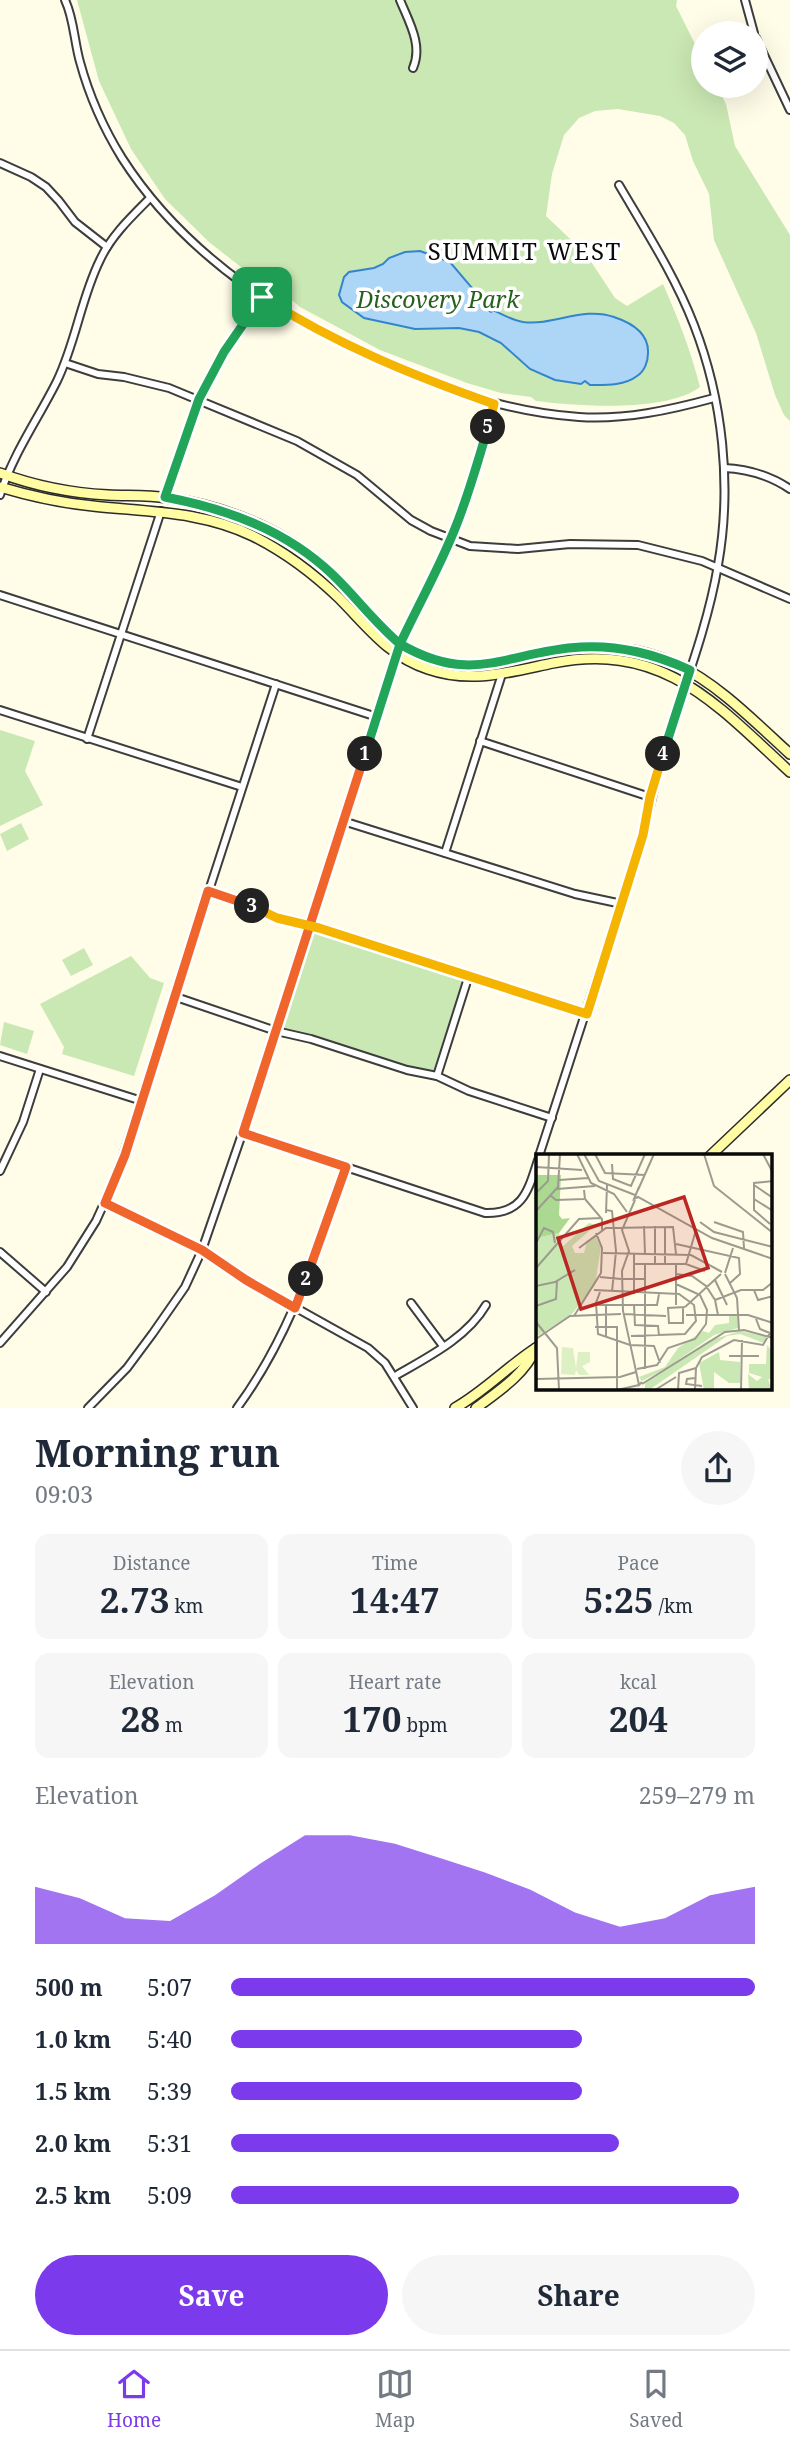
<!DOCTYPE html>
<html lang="en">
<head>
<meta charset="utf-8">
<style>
  body { margin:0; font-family:"Noto Serif",serif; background:#f6f6f7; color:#1f2937; height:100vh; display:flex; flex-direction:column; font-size:26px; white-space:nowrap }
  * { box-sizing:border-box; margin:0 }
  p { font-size:23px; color:#747a83 }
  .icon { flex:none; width:38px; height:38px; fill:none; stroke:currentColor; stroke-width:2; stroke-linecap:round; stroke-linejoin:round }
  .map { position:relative; height:1408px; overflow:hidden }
  .side { display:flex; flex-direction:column; background:#fff; flex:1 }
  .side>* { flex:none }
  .fabs { position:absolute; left:691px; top:21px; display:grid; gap:14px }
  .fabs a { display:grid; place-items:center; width:77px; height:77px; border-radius:50%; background:#fff; box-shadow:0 7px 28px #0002; font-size:35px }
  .pin { position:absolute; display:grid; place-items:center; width:60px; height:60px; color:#fff; margin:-30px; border-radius:14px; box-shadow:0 4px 10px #0006 }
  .km { position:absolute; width:35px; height:35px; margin:-18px; border-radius:50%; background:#222; color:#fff; font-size:19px; line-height:35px; text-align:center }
  .round { display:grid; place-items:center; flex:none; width:74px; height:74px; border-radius:37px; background:#f6f6f7 }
  .summary { display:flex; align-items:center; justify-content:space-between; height:119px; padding:0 35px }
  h1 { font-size:38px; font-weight:700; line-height:52px }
  .figures { display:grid; grid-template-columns:repeat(3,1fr); gap:10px; height:119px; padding:7px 35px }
  .figures div { display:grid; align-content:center; border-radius:14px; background:#f6f6f7; text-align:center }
  .figures b { font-size:35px; font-weight:700 }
  .figures small { font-size:19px; font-weight:400 }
  .figures p { font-size:19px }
  .chart { height:196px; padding:14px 35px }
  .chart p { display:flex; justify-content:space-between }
  .chart svg { width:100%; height:126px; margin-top:7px; fill:#7c3aed; opacity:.7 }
  .primary-button { display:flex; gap:14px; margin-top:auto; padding:14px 35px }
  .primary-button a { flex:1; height:80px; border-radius:42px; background:#7c3aed; color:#fff; font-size:28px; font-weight:700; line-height:80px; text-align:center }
  .primary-button a+a { background:#f6f6f7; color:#1f2937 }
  ul { padding:0 35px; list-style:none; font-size:23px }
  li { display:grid; grid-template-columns:112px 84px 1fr; align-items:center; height:52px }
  li i { height:18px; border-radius:9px; background:#7c3aed }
  .tab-bar { display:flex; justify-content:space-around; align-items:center; height:98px; border-top:2px solid #e0e1e3; background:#fff; font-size:19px; color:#747a83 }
  .tab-bar a { display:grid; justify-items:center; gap:4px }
  .tab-bar .current { color:#7c3aed }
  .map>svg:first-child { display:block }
  .green { fill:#cae8b3 }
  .water { fill:#add5f6; stroke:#3384ce; stroke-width:2 }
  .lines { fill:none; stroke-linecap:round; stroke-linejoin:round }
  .street-casing { stroke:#3d3d3d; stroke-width:10 }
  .secondary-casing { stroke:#2c2c2c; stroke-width:12 }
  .street { stroke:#fff; stroke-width:6 }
  .secondary { stroke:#fffca3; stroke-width:9 }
  .split-1-casing { stroke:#fff; stroke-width:14 }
  .split-2-casing { stroke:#fff; stroke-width:14 }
  .split-3-casing { stroke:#fff; stroke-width:14 }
  .split-4-casing { stroke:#fff; stroke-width:14 }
  .split-5-casing { stroke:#fff; stroke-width:14 }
  .split-6-casing { stroke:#fff; stroke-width:14 }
  .split-1 { stroke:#22a559; stroke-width:9 }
  .split-2 { stroke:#f0652b; stroke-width:9 }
  .split-3 { stroke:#f0652b; stroke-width:9 }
  .split-4 { stroke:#f5b400; stroke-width:9 }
  .split-5 { stroke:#22a559; stroke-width:9 }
  .split-6 { stroke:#f5b400; stroke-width:9 }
  .labels { text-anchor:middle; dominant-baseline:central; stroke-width:7; stroke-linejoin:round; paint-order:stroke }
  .park-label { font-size:23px; font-style:italic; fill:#25611c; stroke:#fff }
  .neighbourhood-label { font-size:24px; letter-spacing:2px; fill:#0a0a0a; stroke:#fff }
  .inset-road { fill:none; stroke:#9d9b8f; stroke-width:2 }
  .view { fill:#ba2723; fill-opacity:0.15; stroke:#ba2723; stroke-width:3.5 }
  .inset-edge { fill:none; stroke:#0a0a0a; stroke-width:3.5 }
</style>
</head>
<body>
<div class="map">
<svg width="790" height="1408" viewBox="0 0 790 1408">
  <rect width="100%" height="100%" fill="#fffce8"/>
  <g class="green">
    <path d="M77,0H677L676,6L703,60L704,86H717L726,104L735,146L790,235V421L784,415L775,395L756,333L714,240L709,194L693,161L685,135L674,123L660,116L618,109L595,111L579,118L564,135L552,174L546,216L586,254L615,298L627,306L663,284C678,318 691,351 700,387C665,413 577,406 536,401L531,397L501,393L467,383L380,350L300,307L286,295L260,282L209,242L165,199L131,149L99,81Z"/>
    <polygon points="0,730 35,741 25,771 43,805 0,826"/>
    <polygon points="21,823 29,839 7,851 0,834"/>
    <polygon points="311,925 469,975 437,1076 276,1031"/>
    <polygon points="84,948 93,965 71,976 62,960"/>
    <polygon points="131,956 150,978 164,983 134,1076 62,1054 64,1047 40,1004"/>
    <polygon points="4,1022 34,1031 27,1054 0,1045"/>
  </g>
  <path class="water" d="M420,251L450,262L484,302L482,305L491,312L493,310C503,315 512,320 523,322C554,326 583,306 614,317C632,323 649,333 648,353C648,361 645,371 637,376C624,386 605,385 590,385L585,381L581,384L555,380L530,369L501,343L479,332L459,328L415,329L364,318L342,302L339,295L344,277L349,272L374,268L383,264L389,258L405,252Z"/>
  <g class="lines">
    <defs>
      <g id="street">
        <path d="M65,0C74,19 74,41 80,62C89,95 104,129 122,158C188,261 295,326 405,372C461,395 518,413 579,417C625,420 670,410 714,398"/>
        <path d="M400,0C409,22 423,45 413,68"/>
        <polyline points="745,0 754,33"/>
        <polyline points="756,38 790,110"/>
        <polyline points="0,163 31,177 46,187 59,201 75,222 107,247"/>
        <polyline points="65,363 98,374 124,377 169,388 297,441 357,475 411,520 431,531 470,546 518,549 570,544 638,545 702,561 790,599"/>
        <path d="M724,468C749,469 769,475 790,489"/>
        <path d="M0,495C13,454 38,419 57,381C76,342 81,298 100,260C111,236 131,217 150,198"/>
        <polyline points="165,497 199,399 224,352 262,297"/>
        <polyline points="0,595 377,717"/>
        <polyline points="0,710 242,787"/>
        <polyline points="87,739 161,511"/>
        <polyline points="480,741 650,797"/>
        <polyline points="343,821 575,894 622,904"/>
        <polyline points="445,853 502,674"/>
        <polyline points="208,891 260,908 277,918 319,928 587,1014"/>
        <polyline points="176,997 276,1031 311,1039 407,1070 437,1076 469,1091 552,1118"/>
        <polyline points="0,1056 142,1101"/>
        <polyline points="437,1076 469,975"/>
        <path d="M243,1133L485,1213C523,1214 528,1191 538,1160"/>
        <path d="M539,1156L643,835C651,804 657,773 666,743C685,684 708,625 718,565C732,486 723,400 694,325C675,276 646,231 619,185"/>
        <polyline points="0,1171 23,1122 40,1069"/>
        <polyline points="105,1203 202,1250 246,1280 368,1348 385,1363 413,1408"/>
        <polyline points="0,1252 46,1292"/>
        <polyline points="411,1303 443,1346"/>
        <polyline points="0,1343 67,1267 96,1221 116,1177 276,684"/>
        <path d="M395,1376C426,1358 467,1338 486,1305"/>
        <polyline points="88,1408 127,1368 153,1333 185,1287 202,1250 260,1082 400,644 431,585 463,508 494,404"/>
        <path d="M237,1408C291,1335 316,1251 346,1167"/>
      </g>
      <g id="secondary">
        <path d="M0,473C35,486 71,493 108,495C128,496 148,495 167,498C198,502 229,511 258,524C284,536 311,554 332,574C364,604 387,646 431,660C470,672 506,660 545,653C665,631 709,679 790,754"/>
        <path d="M0,487C30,496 62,503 93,506C148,512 202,511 253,536C285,552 313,573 339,598C367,626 388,656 428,669C471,684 510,672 553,663C663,641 716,704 790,772"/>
        <polyline points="710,1156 790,1080"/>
        <path d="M455,1408C485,1391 508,1366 536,1348"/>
        <path d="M476,1408C500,1390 524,1375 536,1348"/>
      </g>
    </defs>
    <use href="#street" class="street-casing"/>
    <use href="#secondary" class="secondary-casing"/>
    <use href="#street" class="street"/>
    <use href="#secondary" class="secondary"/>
  </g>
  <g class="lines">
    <defs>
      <path id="split-1" d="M262,297L224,352L199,399L165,497C227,509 286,530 333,575C356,597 375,623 400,644L365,754"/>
      <polyline id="split-2" points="306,1279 346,1167 243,1133 365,754"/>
      <polyline id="split-3" points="252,906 208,891 125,1155 105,1203 202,1250 246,1280 295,1308 306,1279"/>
      <polyline id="split-4" points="252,906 277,918 319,928 587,1014 643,835 650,797 663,754"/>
      <path id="split-5" d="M488,427C478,462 468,497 454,531C438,570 418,606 400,644C474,687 507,651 581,647C620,645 654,654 690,670L663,754"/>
      <path id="split-6" d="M262,297C336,344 411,375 494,404L488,427"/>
    </defs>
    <use href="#split-1" class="split-1-casing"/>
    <use href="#split-2" class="split-2-casing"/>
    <use href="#split-3" class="split-3-casing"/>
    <use href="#split-4" class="split-4-casing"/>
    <use href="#split-5" class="split-5-casing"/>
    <use href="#split-6" class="split-6-casing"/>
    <use href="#split-1" class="split-1"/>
    <use href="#split-2" class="split-2"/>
    <use href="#split-3" class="split-3"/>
    <use href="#split-4" class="split-4"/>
    <use href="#split-5" class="split-5"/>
    <use href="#split-6" class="split-6"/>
  </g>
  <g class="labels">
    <g class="park-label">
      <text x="438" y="299">Discovery Park</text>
    </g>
    <g class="neighbourhood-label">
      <text x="525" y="250">SUMMIT WEST</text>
    </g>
  </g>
  <g transform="translate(536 1154)">
    <rect width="236" height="236" fill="#fffce8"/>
    <path d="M53,69L60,71L36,92L39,99H48L51,87L59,81L65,93L59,131L36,160L0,183V91L5,83L23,79L25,94ZM193,162H202V174L178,181L131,214L106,227L105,226L103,223L129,213L142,194L167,177L173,179L179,171L193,169ZM204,177L231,183L228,189L204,180L191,182L113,236L109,235V229L172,187ZM231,191L236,197V226L232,225L236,236H213L212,220L221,227L226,223L213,219V210H230ZM183,198L184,206L204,208V229H193L178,218V236H168L163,209Z" fill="#cae8b3"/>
    <path d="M0,21H25L23,61L26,65L34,64L23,79L5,83L0,91Z" fill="#acd992"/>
    <path d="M26,193L37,194L40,214L42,198H54V208L46,212L53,221H43L40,216L39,221L25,220Z" fill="#ddf0c4"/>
    <path class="inset-road" d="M41,0L55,29L78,40L91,58M48,0L63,27L99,41M59,0L69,19L109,21M168,0L178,32L237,79M227,0L237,19M76,10L77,25L95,32L109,0M0,13L46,16M23,26L52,24M218,31L237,44M103,33L98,45L102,43L176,84L237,105M21,35L59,32M48,36L49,45L66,65V76M102,36L118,0M0,39L12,27L13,0M14,41L20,46L48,45M218,45L237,57M99,46L86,76L93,97L86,117L87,157L103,231L106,228M70,56L76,57L80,97L76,138M0,57L22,33L24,0M70,59L71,31M164,68L178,78L237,93M178,68L207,78L208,94M234,70L218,56V29L237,27M108,72L109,100M129,73V109M0,89L8,74L17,78L19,89M140,90L203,104L204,120L194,129M43,94L70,74L137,73L140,100M67,99L155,101L186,118M98,100V140M98,110H150L169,117M109,110V215M119,110V72M150,110L160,76M140,111V151M0,114L43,65L65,64M189,119L197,94M140,120L156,122L170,132L179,146L182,161M189,120L201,144L203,176M64,123L85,125M86,125H108M179,126L191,151M0,132L19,128L39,116M58,136L143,140L158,151L160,167L149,180L95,182M218,136L222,146L237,142M64,138L60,149L62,180L94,191L118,192L124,209M179,146L205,136H227L237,128M59,151H86M87,151H121L123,140M98,151L99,171L122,172L123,182M0,152L20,145L21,127M147,153V169H133L132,154L149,153M149,153L185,120M88,160L130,162M150,161H212L237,169M38,162L65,119L66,94L60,79M220,165L224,175L234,179M0,168L21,194L23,236M59,173H81V236M70,184V151M0,185L34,162L85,160M193,202H223M101,215L121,211L132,194L159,185L170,170L171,156L164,141L140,130M159,224L151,225L150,230L166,232M0,225L84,223L100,218M106,230L189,178L208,176L237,184M81,236L103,231M119,236L140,223M142,236L143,219L160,214M159,236L160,214L166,203L198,186L227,191L234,179M205,236L206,186"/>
    <path class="view" d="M148,43L172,114L45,155L22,84Z"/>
    <rect width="236" height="236" class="inset-edge"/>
  </g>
</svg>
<div class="fabs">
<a><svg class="icon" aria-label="layers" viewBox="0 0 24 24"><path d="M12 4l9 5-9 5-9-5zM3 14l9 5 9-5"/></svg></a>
</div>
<div class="pin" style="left:262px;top:297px;background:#1e9e55"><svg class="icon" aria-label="arrive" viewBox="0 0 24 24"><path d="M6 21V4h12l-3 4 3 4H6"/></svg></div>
<b class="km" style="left:365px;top:754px">1</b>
<b class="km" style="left:306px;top:1279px">2</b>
<b class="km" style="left:252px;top:906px">3</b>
<b class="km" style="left:663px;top:754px">4</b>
<b class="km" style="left:488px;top:427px">5</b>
</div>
<section class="side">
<div class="summary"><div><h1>Morning run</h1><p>09:03</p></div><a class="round"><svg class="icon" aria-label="share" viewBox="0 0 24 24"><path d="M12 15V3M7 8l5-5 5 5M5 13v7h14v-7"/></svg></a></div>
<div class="figures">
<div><p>Distance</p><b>2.73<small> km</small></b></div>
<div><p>Time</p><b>14:47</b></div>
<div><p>Pace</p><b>5:25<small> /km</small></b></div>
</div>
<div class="figures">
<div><p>Elevation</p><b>28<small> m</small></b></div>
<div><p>Heart rate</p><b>170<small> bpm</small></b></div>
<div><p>kcal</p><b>204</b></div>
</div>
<div class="chart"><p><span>Elevation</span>259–279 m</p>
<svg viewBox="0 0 160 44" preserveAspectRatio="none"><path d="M0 44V24L10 28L20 35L30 36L40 27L50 16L60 6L70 6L80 9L90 14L100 19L110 25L120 33L130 38L140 35L150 27L160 24V44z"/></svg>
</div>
<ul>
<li><b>500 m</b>5:07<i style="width:100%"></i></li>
<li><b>1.0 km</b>5:40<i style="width:67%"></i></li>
<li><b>1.5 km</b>5:39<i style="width:67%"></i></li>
<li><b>2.0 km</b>5:31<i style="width:74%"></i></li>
<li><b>2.5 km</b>5:09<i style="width:97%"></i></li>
</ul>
<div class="primary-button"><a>Save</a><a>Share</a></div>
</section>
<nav class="tab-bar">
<a class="current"><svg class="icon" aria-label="home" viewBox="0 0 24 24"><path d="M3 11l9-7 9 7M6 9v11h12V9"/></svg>Home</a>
<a><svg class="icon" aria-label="map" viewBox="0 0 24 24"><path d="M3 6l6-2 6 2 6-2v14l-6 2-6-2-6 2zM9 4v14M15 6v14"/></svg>Map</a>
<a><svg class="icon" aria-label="saved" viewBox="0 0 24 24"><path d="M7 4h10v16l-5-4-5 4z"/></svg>Saved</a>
</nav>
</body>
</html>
